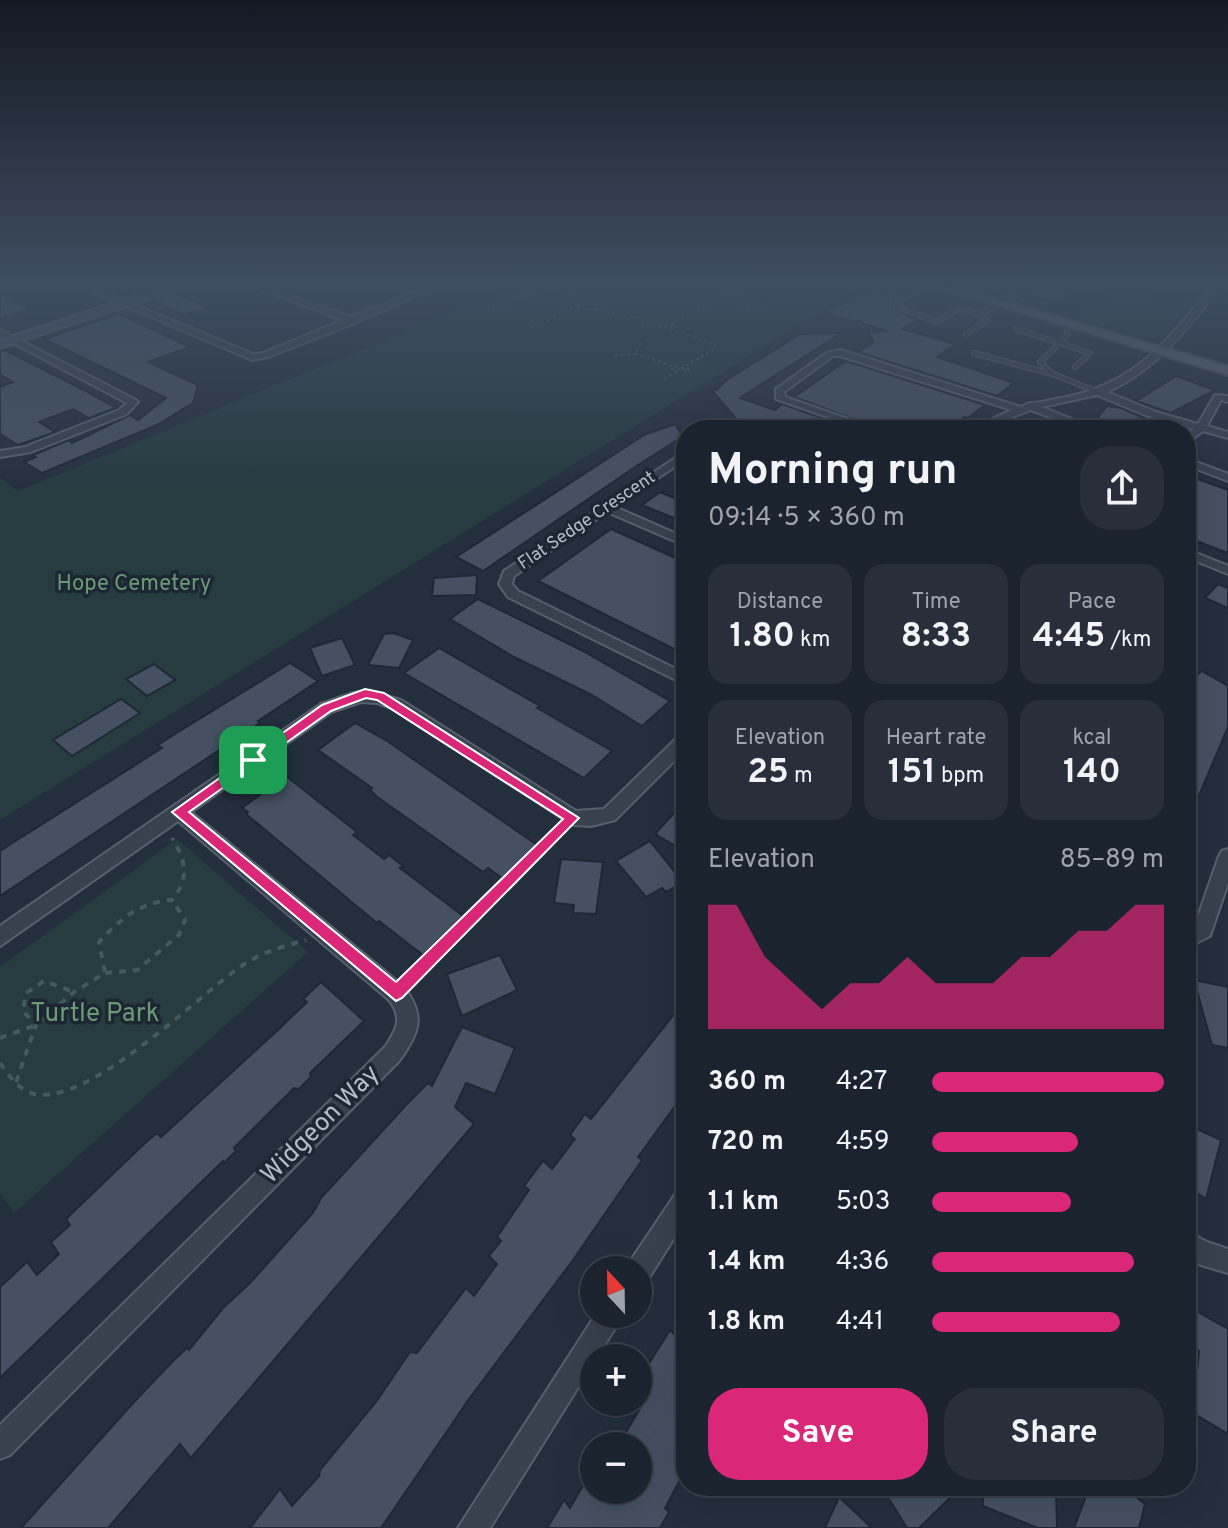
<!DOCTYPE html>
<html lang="en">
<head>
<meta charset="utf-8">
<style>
  body { margin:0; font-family:Overpass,sans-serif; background:#282f3a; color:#f1f3f6; height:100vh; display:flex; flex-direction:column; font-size:30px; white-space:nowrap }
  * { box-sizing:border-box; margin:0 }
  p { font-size:26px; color:#a0a4aa }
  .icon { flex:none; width:44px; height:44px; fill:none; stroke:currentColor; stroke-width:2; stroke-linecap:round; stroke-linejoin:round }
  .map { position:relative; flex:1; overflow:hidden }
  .drawer { position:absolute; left:676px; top:420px; width:520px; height:1076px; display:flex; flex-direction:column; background:#1b232e; border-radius:32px; box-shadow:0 8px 32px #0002,0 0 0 2px #39404a }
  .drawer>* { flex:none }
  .needle { width:52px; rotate:338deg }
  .fabs { position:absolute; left:580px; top:1256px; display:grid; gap:16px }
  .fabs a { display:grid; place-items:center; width:72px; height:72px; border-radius:50%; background:#1b232e; box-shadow:0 8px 32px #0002,0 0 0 2px #39404a; font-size:40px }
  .pin { position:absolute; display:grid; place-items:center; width:68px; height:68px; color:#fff; margin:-34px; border-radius:16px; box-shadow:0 4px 12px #0006 }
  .round { display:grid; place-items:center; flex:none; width:84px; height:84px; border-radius:32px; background:#282f3a }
  .head { display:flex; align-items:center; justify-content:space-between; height:136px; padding:0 32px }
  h1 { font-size:44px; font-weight:700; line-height:60px }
  .stats { display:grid; grid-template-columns:repeat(3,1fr); gap:12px; height:136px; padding:8px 32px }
  .stats div { display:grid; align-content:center; border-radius:20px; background:#282f3a; text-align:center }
  .stats b { font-size:34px; font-weight:700 }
  .stats small { font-size:22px; font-weight:400 }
  .stats p { font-size:22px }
  .chart { height:224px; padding:16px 32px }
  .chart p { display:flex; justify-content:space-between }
  .chart svg { width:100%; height:144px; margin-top:8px; fill:#db2777; opacity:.7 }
  .cta { display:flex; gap:16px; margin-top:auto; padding:16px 32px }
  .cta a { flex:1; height:92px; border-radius:32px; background:#db2777; color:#fff; font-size:32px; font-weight:700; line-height:92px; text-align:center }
  .cta a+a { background:#282f3a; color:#f1f3f6 }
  ul { padding:0 32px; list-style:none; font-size:26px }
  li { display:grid; grid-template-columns:128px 96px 1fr; align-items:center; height:60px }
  li i { height:20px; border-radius:10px; background:#db2777 }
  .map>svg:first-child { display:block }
  .green { fill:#263c3f }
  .building { fill:#455162; stroke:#1f2835; stroke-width:2 }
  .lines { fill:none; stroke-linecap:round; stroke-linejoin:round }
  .lane-casing { stroke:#565f6c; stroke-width:6 }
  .street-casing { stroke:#565f6c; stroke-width:4 }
  .secondary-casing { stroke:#565f6c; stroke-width:4 }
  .primary-casing { stroke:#414a57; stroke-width:4 }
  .path-far1 { stroke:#44595c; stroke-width:2; stroke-dasharray:3 3; stroke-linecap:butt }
  .path { stroke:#44595c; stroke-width:4; stroke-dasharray:7 7; stroke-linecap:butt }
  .lane { stroke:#38414e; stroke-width:4 }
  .street { fill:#38414e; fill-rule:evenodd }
  .secondary { fill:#465061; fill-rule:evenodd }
  .primary { fill:#56606e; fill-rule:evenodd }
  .route { fill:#db2777; stroke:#fff; stroke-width:2; fill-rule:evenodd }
  .labels { text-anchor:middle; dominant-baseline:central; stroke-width:7; stroke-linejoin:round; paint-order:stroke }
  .far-street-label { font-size:18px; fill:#b4bcc9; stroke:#1d2633 }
  .park-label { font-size:22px; fill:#6b9a76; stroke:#1d2633 }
  .near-park-label { font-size:26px; fill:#6b9a76; stroke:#1d2633 }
  .near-street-label { font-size:26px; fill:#b4bcc9; stroke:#1d2633 }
</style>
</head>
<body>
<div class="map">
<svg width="1228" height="1528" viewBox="0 0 1228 1528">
  <rect width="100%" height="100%" fill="#242f3e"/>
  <g class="green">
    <polygon points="525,283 866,283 0,820 0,478 18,491"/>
    <polygon points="1118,288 1191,304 1159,337 1146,338 1075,319"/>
    <polygon points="177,839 308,952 14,1213 0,1193 0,967"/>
  </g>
  <g class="building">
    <polygon points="1037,283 1081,283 1060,302 1024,294"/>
    <polygon points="873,287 899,294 893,299 892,308 918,320 902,329 955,344 937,357 1014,383 997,396 858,352 874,342 868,332 888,331 863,324 860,320 857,322 825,313 849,300 845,299"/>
    <polygon points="173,293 208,307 185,315 151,301"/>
    <polygon points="0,295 31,309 0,318"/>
    <polygon points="119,314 190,347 148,362 198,385 193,403 157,425 42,473 24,462 36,457 33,455 69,440 72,443 130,415 138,420 166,398 44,339"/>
    <polygon points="841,333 740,398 775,410 782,404 856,430 785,430 754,419 742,426 710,388 716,390 728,379 800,334"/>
    <polygon points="5,350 82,389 116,408 89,418 73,409 39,422 55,432 18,445 0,434 0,387 13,382 0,375 0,351"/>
    <polygon points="846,361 985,405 968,418 964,417 951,430 883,430 794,397"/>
    <polygon points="1176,376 1215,390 1171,413 1136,401"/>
    <polygon points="1107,406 1121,408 1144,418 1135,429 1115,424 1114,430 1102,430 1092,424"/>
    <polygon points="675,424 685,440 676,441 638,465 483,571 456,557 644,435"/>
    <polygon points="1186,475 1228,490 1228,553 1186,537"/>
    <polygon points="660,492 686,503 686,523 642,505"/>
    <polygon points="611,529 682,561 680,564 686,566 686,655 538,581"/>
    <polygon points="477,575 476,595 432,596 434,578"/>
    <polygon points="1218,584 1228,588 1228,608 1205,598"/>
    <polygon points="478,599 583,651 670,701 642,726 590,694 514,657 450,619"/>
    <polygon points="393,633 413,640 399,668 368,665 384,634"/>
    <polygon points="342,638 355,665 322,676 310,648"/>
    <polygon points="439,648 540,706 537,708 612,751 584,778 404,673"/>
    <polygon points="290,663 318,681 258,721 260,723 0,896 0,851 162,748 158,745 175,734"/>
    <polygon points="154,664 175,680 147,696 126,679"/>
    <polygon points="1202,671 1228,686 1228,727 1187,824 1186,683"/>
    <polygon points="121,699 140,713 72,756 53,740"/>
    <polygon points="355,723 387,741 537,845 502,878 488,868 483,872 376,796 370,790 372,788 318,750"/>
    <polygon points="286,776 357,832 353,835 384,859 389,855 403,866 400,868 463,916 423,955 379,921 377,923 246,814 248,812 242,808"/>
    <polygon points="686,800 686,852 655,834"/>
    <polygon points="650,841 683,882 666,892 662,888 646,897 616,861"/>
    <polygon points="561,859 603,862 596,914 573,913 574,905 554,903"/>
    <polygon points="500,955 517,990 462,1016 447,974"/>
    <polygon points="1194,980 1228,987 1228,1048 1212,1045"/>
    <polygon points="321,982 364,1021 310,1073 311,1077 299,1089 294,1088 234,1148 236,1151 224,1163 223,1161 0,1378 0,1287 27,1262 37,1275 59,1254 51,1242 70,1225 66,1219 144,1144 157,1133 161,1137 278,1030 307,1002 303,999"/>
    <polygon points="686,999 686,1091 638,1157 642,1160 573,1260 469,1399 381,1528 250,1528 280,1489 292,1506 319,1476 320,1470 376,1402 410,1352 417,1353 466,1288 474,1296 497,1264 489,1256 501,1241 497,1237 529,1190 524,1186 543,1161 552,1169 575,1139 570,1135 585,1114 591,1119"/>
    <polygon points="462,1027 515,1048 495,1094 466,1083 455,1107 474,1124 191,1458 180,1444 108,1528 21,1528 134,1402 174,1360 187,1348 189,1350 223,1308 249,1284 313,1213 321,1198 407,1104 428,1083 432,1086"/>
    <polygon points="1186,1124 1221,1140 1206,1199 1186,1186"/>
    <polygon points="1196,1311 1228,1329 1228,1434 1193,1413 1193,1408 1186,1404 1186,1387 1195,1392 1199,1351 1192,1347"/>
    <polygon points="686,1315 686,1469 665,1508 669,1512 660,1528 547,1528 564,1500 570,1508 594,1467 594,1490 638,1490 638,1446 618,1446 642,1405 638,1402 638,1381 670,1330 674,1334"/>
    <polygon points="881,1486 962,1486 919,1528 907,1528"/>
    <polygon points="983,1486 1056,1486 1057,1528 1038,1528 983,1506"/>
    <polygon points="1090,1486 1122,1486 1145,1504 1139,1528 1074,1528"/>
    <polygon points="839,1497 872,1528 825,1528"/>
  </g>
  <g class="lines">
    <defs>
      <g id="lane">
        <polyline points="930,283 898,301 896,306 935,322 959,309 980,315"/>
        <polyline points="975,283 989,287"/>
        <polyline points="1004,291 1016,294"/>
        <polyline points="960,292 975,283"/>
        <polyline points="1067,324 1067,336 1040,362 1053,374 1098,392"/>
        <polyline points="1016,329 1090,353 1075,367"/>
        <polyline points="966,334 988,321 980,315 1032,283"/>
        <polyline points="974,353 1052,374"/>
      </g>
      <g id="street">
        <polygon points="72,283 82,283 253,354 263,353 343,320 243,283 253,283 350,317 424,288 416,283 425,283 434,288 355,323 268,357 252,360"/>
        <path d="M1215,283H1223C1190,326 1157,370 1107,392L1156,412L1198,424L1215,395L1228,396V402L1221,400L1207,426L1228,432V438L1203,431L1186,443V435L1194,429L1148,416L1097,395L1042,407L1099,430H1085L1031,410L1015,416L991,430H979L994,418L1012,410L840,356H833L784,392L785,397L880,430H865L776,399V389L828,352L841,350L1021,407L1029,403C1041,403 1054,399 1066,397C1138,383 1171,336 1215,283Z"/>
        <polygon points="0,330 136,400 138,402 127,414 31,452 0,457 0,451 25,447 119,410 127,403 0,336"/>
        <polygon points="686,451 686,459 615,507 686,538 686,546 607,512 514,576 512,584 518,591 686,674 686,685 508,597 499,584 504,571"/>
        <polygon points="1186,458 1228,474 1228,481 1186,465"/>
        <polygon points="1186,549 1228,566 1228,574 1186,557"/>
        <path d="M369,691L401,700L576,811L604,809L680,735L686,733V749L615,820L591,826L573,825L391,708L377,703L361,702L331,712L191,812L403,986C427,1016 419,1033 399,1061L10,1455L0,1459V1425L385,1047C397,1029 403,1018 389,1000L178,821L0,946V926L321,704L353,693Z"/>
        <polygon points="1228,849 1228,883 1212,930 1210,936 1186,948 1186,929 1195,925 1219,856 1222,851"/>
        <polygon points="686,1186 686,1219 647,1281 638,1284 638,1270 626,1270 629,1263 678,1190"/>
        <polygon points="1186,1231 1207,1242 1228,1249 1228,1273 1201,1265 1186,1257"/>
        <polygon points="596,1314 624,1314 490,1528 458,1528"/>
      </g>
      <polygon id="secondary" points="177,283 194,283 0,348 0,340"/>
      <polygon id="primary" points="923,283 941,283 1228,366 1228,375"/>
    </defs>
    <use href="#lane" class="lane-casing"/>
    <use href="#street" class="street-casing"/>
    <use href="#secondary" class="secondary-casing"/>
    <use href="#primary" class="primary-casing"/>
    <g class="path-far1">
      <polyline points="684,283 736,294 769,284"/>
      <polyline points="718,299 767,312"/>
      <polyline points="570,309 586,309"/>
      <polyline points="481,314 542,288 574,289 580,307 631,316 716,344 714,349 683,367"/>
      <polyline points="553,315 578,305"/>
      <polyline points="659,324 674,325 670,328"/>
      <polyline points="671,324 726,294"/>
      <polyline points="530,328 555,317"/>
      <polyline points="641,343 635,353 674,367"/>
      <polyline points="615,355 636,354"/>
      <polygon points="675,366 688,369 689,370 672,369"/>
      <polyline points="664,379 677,371"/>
    </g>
    <g class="path">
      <polyline points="105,973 137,970 179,935 185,920 172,900"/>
      <polyline points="411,979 563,831"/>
      <path d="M0,1038L36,1025L74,992L105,973L99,942C121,918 139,903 172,900C190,878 186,861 172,838"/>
      <path d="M0,1063C8,1074 17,1088 31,1093C85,1111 199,994 243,965C262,952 285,946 306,940"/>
      <polyline points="16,1082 36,1025 23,1011 26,993 44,981 74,992"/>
    </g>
    <use href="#lane" class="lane"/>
    <use href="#street" class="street"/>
    <use href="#secondary" class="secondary"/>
    <use href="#primary" class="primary"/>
  </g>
  <linearGradient id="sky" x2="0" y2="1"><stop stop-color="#141a22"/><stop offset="0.57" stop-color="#3f4d63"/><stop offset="1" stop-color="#3f4d63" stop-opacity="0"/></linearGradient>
  <rect width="1228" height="497" fill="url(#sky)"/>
  <path class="route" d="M365,689L384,693L579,818L402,998L396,1001L172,812L322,705ZM366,698L377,700L563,819L396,982L189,812L331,711Z"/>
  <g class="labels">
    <g class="far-street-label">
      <text transform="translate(587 521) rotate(-34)">Flat Sedge Crescent</text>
    </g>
    <g class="park-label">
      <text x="134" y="584">Hope Cemetery</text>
    </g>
    <g class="near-park-label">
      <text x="95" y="1014">Turtle Park</text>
    </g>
    <g class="near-street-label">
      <text transform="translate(321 1125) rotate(-45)">Widgeon Way</text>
    </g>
  </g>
</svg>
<div class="fabs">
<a><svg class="needle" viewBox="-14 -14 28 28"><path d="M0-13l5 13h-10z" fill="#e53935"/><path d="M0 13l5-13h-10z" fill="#a0a4aa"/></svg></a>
<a>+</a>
<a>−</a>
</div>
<div class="pin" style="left:253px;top:760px;background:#1e9e55"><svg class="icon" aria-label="arrive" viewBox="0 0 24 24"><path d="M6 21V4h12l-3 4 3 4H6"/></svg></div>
<section class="drawer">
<div class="head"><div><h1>Morning run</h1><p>09:14 · 5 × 360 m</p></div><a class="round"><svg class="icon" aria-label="share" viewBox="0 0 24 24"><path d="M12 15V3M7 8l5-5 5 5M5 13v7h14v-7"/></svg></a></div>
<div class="stats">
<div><p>Distance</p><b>1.80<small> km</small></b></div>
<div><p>Time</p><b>8:33</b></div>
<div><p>Pace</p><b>4:45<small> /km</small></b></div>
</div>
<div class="stats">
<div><p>Elevation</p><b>25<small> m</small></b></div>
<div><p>Heart rate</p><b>151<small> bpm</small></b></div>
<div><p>kcal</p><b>140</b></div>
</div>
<div class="chart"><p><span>Elevation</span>85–89 m</p>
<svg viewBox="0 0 160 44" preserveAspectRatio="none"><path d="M0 44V6L10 6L20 22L30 30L40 38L50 30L60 30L70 22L80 30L90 30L100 30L110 22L120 22L130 14L140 14L150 6L160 6V44z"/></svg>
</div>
<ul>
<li><b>360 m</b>4:27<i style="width:100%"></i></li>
<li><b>720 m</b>4:59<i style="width:63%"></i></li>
<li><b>1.1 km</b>5:03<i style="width:60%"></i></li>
<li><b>1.4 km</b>4:36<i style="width:87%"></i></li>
<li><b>1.8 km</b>4:41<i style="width:81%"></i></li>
</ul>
<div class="cta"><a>Save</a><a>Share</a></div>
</section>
</div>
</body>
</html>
